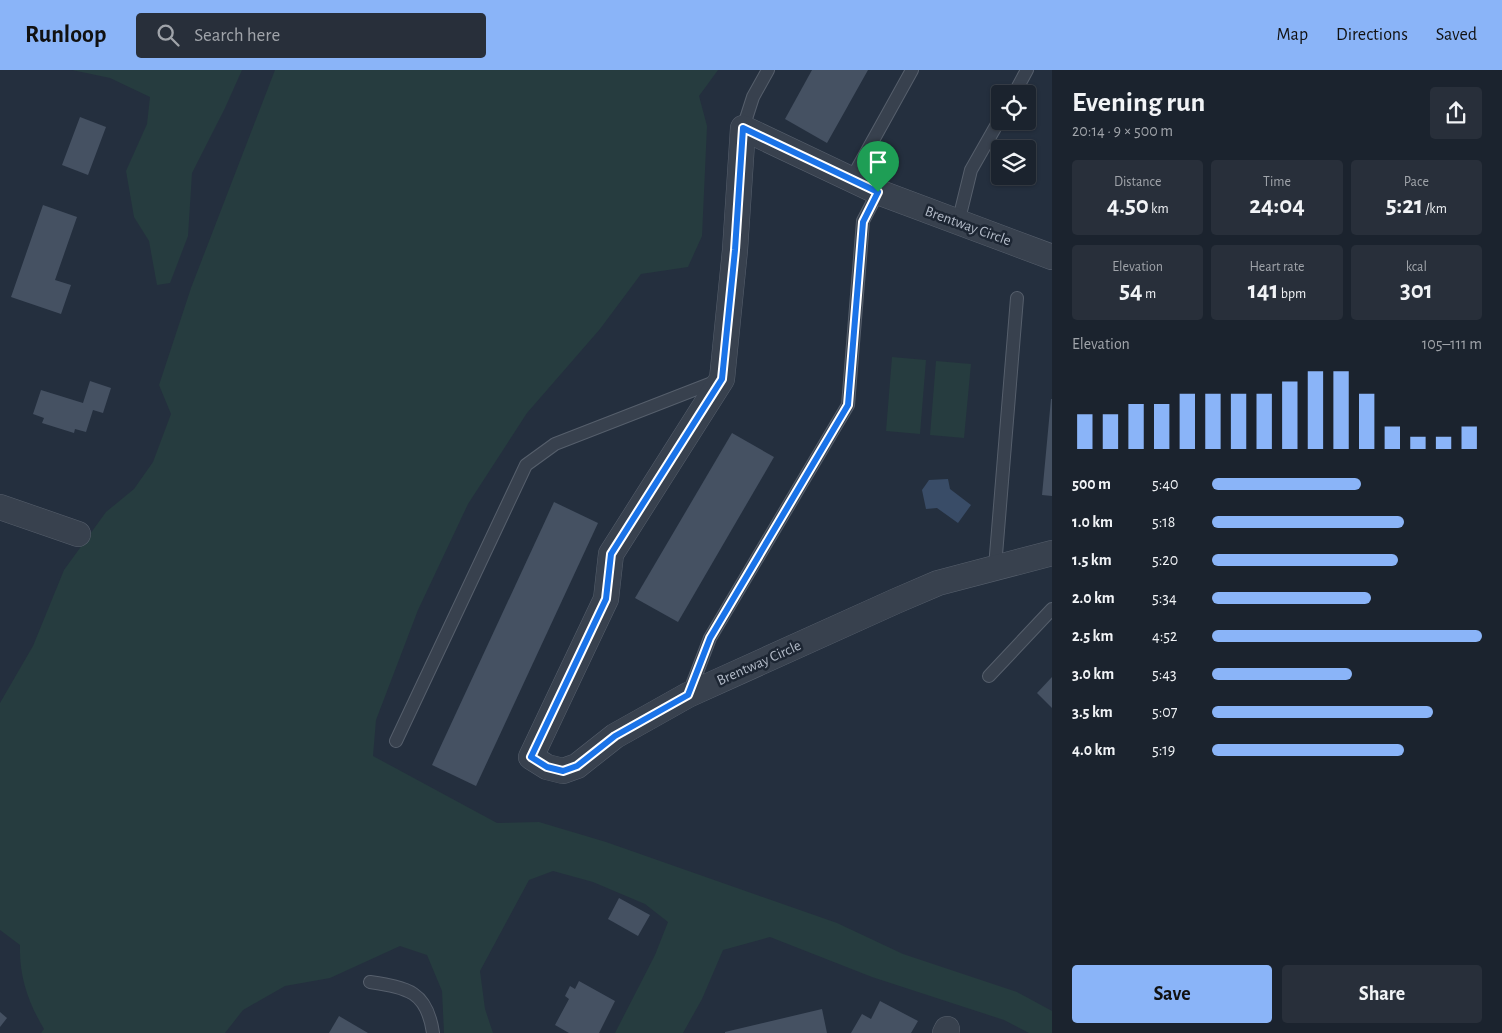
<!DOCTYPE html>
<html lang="en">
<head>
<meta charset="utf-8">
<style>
  body { margin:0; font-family:"Alegreya Sans",sans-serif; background:#282f3a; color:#f1f3f6; height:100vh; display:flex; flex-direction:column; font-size:19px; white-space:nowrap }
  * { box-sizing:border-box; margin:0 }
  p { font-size:16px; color:#a0a4aa }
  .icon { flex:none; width:28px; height:28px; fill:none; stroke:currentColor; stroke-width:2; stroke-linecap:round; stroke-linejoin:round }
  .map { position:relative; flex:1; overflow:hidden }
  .side { display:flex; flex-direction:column; background:#1b232e; width:450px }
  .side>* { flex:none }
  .controls { position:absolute; left:991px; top:15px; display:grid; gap:10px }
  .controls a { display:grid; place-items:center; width:45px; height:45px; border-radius:5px; background:#1b232e; box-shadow:0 1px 4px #0004,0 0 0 1px #39404a; font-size:25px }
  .pin { position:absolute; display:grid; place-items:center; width:42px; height:42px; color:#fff; margin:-51px -21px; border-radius:50% 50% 50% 0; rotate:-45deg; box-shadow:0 0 5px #0007 }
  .pin .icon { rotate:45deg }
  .round { display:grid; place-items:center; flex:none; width:52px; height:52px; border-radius:5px; background:#282f3a }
  .head { display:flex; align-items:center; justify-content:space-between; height:85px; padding:0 20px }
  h1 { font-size:28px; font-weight:600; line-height:38px }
  .metrics { display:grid; grid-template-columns:repeat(3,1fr); gap:8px; height:85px; padding:5px 20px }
  .metrics div { display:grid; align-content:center; border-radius:5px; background:#282f3a; text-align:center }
  .metrics b { font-size:25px; font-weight:600 }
  .metrics small { font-size:14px; font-weight:400 }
  .metrics p { font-size:14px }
  .chart { height:140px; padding:10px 20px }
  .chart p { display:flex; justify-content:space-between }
  .chart svg { width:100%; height:90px; margin-top:5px; stroke:#8ab4f8; stroke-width:6 }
  .button { display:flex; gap:10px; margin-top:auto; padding:10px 20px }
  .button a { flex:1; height:58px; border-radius:5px; background:#8ab4f8; color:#111; font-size:20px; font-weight:600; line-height:58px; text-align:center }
  .button a+a { background:#282f3a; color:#f1f3f6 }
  ul { padding:0 20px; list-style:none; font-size:16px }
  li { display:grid; grid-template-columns:80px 60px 1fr; align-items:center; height:38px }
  li i { height:12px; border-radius:6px; background:#8ab4f8 }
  header { display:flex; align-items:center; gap:30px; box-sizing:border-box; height:70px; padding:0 25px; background:#8ab4f8; color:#111 }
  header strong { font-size:24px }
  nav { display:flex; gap:28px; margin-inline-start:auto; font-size:18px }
  .search { width:350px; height:45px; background:#282f3a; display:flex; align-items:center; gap:12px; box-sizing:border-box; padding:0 18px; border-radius:5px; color:#a0a4aa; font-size:19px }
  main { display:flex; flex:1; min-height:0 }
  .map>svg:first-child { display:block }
  .green { fill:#263c3f }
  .water { fill:#394c67 }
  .building { fill:#455162 }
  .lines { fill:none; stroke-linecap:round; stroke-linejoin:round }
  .lane-casing { stroke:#565f6c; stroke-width:14 }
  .street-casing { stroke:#565f6c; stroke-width:26 }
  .lane { stroke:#38414e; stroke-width:12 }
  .street { stroke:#38414e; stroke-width:25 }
  .route-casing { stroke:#fff; stroke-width:10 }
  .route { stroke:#1a73e8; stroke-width:6 }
  .labels { text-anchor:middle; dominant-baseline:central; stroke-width:5; stroke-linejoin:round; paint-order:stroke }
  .street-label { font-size:15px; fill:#b4bcc9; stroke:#1d2633 }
</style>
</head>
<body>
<header>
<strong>Runloop</strong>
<div class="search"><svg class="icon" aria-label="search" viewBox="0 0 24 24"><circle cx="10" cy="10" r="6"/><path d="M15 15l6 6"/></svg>Search here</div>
<nav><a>Map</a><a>Directions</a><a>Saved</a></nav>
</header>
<main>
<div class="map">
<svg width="1052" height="963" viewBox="0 0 1052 963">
  <rect width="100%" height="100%" fill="#242f3e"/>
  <g class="green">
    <polygon points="72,0 242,0 225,38 192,103 188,166 170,213 157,215 149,171 134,147 126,101 147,54 150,27 110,8"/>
    <path d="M275,0H718L699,26L707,56L702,166L688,197L641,204L600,259L527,343L468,434L418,540L376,650L373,686L497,753L539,752L606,772L837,853L903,884L1017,922L1052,941V963H1029L1004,950L872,907L770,867L723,880L702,929L683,963H615L655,885L668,852L645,834L593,812L553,801L529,810L480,901L485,939L493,963H444L442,921L427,885L400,876L330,908L285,916L243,940L225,963H41L44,959C28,932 19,906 20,875L0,860V633L33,576L64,500L106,442L134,419L153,392L171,344L159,315L191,218Z"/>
    <polygon points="892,287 926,290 920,364 886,361"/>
    <polygon points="936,291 971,294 964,368 930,365"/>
  </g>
  <polygon class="water" points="948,409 950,419 971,435 958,453 937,438 926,439 922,420 929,410"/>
  <g class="building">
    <polygon points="812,0 868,0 827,73 785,49"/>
    <polygon points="80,47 106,57 88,105 62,95"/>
    <polygon points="43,135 77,147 55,210 71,215 61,244 11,227"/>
    <polygon points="90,311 111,318 103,343 93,340 86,362 75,359 74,363 42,353 44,348 33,344 41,320 83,333"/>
    <polygon points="1051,329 1052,329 1052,426 1042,425"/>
    <polygon points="732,363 774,387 678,552 635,528"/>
    <polygon points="554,432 598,453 476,716 432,695"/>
    <polygon points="1052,607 1052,638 1037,623"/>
    <polygon points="619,828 650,845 638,866 608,849"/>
    <polygon points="579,911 615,931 599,963 569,963 555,955 569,929 565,926 570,916 575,919"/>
    <polygon points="880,931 918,951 911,963 851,963 862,944 871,949"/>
    <polygon points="822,939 827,963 725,963 725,962"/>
    <polygon points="0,942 7,948 0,957"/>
    <polygon points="339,946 368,963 329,963"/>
  </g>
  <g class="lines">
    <defs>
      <g id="lane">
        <polyline points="1014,24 1027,0"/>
        <polyline points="743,58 753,27 768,0"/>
        <polyline points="851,110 912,0"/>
        <polyline points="958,153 971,100 1000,49"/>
        <polyline points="995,497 1017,228"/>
        <polyline points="989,606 1052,539"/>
        <polyline points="689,623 710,568 848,335 863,151 878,122"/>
        <polyline points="396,671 526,395 555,374 717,311"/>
        <path d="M370,912C408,918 427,921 433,963"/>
      </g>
      <g id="street">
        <polyline points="1052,187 878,122 743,58 735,180 722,309 611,484 606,529 531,687 547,697 563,701 577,696 615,666 688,625 896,531 938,513 1052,483"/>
        <polyline points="0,437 78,464"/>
        <polyline points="945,963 947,959"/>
      </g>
    </defs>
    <use href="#lane" class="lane-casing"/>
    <use href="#street" class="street-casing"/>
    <use href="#lane" class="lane"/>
    <use href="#street" class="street"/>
  </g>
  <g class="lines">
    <defs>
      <polygon id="route" points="743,58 878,122 863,152 848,335 710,568 688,625 615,666 577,696 563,701 547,697 531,687 606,529 611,484 722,309 735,180"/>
    </defs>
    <use href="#route" class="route-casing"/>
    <use href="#route" class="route"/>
  </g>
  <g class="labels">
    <g class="street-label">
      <text transform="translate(968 156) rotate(20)">Brentway Circle</text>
      <text transform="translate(759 593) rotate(-24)">Brentway Circle</text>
    </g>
  </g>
</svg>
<div class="controls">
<a><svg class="icon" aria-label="locate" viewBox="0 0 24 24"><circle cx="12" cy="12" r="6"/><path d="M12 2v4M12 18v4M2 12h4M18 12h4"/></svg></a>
<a><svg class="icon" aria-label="layers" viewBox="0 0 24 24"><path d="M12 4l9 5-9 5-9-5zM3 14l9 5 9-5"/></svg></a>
</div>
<div class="pin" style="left:878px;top:122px;background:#1e9e55"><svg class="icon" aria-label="arrive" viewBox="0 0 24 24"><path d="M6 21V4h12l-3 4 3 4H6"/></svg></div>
</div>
<section class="side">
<div class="head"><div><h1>Evening run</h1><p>20:14 · 9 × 500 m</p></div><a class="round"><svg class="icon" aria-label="share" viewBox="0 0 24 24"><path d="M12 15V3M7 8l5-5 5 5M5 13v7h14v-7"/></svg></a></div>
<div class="metrics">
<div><p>Distance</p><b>4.50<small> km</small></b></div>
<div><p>Time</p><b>24:04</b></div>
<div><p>Pace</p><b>5:21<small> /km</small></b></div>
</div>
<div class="metrics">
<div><p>Elevation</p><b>54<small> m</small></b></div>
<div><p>Heart rate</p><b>141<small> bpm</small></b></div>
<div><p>kcal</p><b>301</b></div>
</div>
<div class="chart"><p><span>Elevation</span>105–111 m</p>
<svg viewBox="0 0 160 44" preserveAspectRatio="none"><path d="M5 44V27M15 44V27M25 44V22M35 44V22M45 44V17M55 44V17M65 44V17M75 44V17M85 44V11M95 44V6M105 44V6M115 44V17M125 44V33M135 44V38M145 44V38M155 44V33"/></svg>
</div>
<ul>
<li><b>500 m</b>5:40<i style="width:55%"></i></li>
<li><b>1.0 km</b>5:18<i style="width:71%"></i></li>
<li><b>1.5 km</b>5:20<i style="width:69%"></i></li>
<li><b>2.0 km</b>5:34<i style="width:59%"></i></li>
<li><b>2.5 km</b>4:52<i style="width:100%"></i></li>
<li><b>3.0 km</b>5:43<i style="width:52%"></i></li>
<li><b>3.5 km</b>5:07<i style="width:82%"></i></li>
<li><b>4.0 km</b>5:19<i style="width:71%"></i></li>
</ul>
<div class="button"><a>Save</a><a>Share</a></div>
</section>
</main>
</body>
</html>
